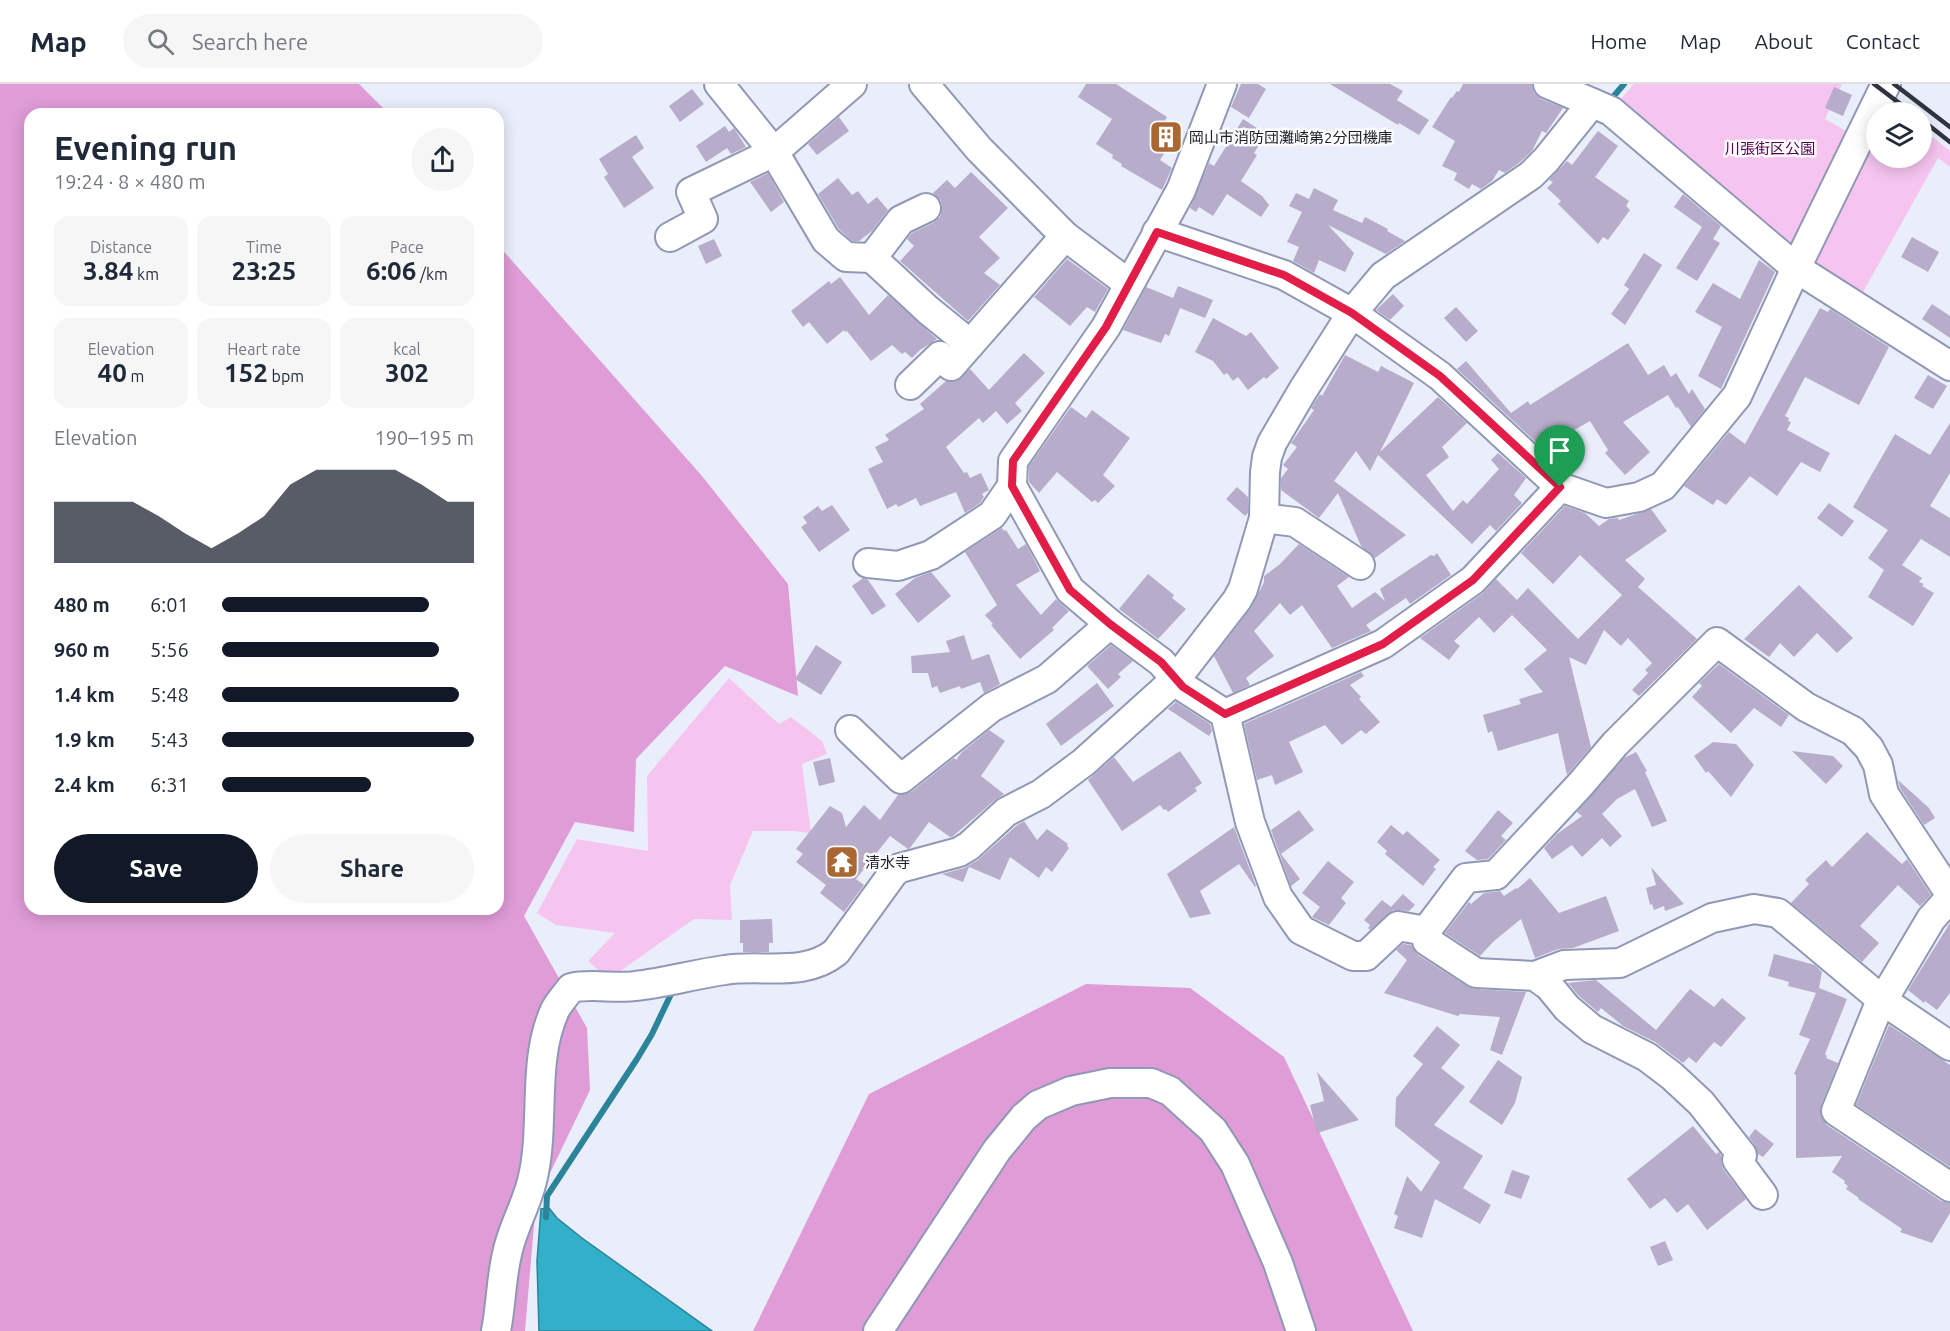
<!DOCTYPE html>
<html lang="en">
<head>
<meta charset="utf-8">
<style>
  body { margin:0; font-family:Ubuntu,"Noto Sans JP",sans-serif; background:#f6f6f7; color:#1f2937; height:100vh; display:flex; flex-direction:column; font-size:22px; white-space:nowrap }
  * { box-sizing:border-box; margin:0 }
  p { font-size:20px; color:#747a83 }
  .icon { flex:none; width:33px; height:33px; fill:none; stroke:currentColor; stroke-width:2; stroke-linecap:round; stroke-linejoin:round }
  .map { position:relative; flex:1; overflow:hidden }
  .side { position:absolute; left:24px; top:24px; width:480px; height:807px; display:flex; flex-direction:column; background:#fff; border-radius:18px; box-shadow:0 3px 15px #0003 }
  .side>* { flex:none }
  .fabs { position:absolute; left:1866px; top:18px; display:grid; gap:12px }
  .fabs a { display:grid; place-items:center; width:66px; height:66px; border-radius:50%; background:#fff; box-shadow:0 3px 15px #0003; font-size:30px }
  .pin { position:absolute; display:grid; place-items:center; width:51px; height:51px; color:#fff; margin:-62px -26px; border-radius:50% 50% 50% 0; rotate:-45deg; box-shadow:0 0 6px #0007 }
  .pin .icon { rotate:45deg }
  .round { display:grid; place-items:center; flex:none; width:63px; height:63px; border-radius:32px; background:#f6f6f7 }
  .overview { display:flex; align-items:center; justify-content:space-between; height:102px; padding:0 30px }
  h1 { font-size:33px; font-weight:700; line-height:45px }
  .stats { display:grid; grid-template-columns:repeat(3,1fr); gap:9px; height:102px; padding:6px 30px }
  .stats div { display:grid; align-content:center; border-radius:15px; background:#f6f6f7; text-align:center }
  .stats b { font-size:26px; font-weight:700 }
  .stats small { font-size:16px; font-weight:400 }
  .stats p { font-size:16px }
  .chart { height:168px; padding:12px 30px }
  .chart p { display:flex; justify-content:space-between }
  .chart svg { width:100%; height:108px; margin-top:6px; fill:#111827; opacity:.7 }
  .action { display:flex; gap:12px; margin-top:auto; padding:12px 30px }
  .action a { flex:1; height:69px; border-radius:36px; background:#111827; color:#fff; font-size:24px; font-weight:700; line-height:69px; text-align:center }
  .action a+a { background:#f6f6f7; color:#1f2937 }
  ul { padding:0 30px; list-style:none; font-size:20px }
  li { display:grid; grid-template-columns:96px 72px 1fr; align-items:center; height:45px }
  li i { height:15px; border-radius:8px; background:#111827 }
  header { display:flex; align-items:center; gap:36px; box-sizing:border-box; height:84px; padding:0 30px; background:#fff; border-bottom:2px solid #e0e1e3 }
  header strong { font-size:28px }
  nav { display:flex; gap:33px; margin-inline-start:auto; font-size:21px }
  .search { width:420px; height:54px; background:#f6f6f7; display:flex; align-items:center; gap:15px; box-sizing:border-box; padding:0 21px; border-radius:33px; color:#747a83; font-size:22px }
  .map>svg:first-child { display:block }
  .green { fill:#f5c5ef }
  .forest { fill:#df9cd7 }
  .water { fill:#32afc9; stroke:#2b8499; stroke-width:1.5 }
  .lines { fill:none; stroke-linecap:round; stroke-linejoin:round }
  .stream { stroke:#2b8499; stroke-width:6 }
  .building { fill:#b7acca }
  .minor-casing { stroke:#9098b5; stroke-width:32 }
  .minor { stroke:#fff; stroke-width:28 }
  .rail { stroke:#313440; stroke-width:4.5 }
  .route-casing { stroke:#fff; stroke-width:12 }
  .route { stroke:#e11d48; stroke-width:8 }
  .labels { text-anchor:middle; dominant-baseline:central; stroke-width:5; stroke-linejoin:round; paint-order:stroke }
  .poi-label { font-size:15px; fill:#1c1f2a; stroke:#fcfcfc; text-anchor:start }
  .park-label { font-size:15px; fill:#53004f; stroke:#fcfcfc }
</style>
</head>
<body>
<header>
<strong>Map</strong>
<div class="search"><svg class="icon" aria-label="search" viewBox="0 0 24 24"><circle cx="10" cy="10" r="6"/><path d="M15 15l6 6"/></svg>Search here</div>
<nav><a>Home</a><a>Map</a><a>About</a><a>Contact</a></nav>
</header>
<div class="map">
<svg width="1950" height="1247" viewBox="0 0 1950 1247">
  <rect width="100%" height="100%" fill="#eaeefb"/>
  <g class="green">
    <polygon points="1634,0 1842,0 1825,35 1851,50 1790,163 1617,20"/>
    <polygon points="1876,41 1876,74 1922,74 1922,45 1950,67 1950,83 1938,74 1863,208 1818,181 1813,173"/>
    <polygon points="729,594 779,640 791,633 822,657 827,670 802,680 811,749 792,747 753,747 730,801 732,836 694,835 609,895 588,877 615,849 556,841 537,829 577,755 648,767 647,692"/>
  </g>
  <g class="forest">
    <polygon points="0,0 359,0 389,30 30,30 30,825 498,825 498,161 702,392 788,500 798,612 725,582 636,675 634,748 575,738 524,832 587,944 590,1006 536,1118 525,1247 0,1247"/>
    <polygon points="1086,900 1190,904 1284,973 1413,1247 753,1247 869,1010"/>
  </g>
  <polygon class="water" points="549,1124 557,1134 582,1154 712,1247 539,1247 537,1177 541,1125"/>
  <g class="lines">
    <g class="stream">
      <polyline points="1613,13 1624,0"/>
      <polyline points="546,1133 547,1112 637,975 652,950 673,906"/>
    </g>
  </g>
  <g class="building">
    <polygon points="1086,0 1116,0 1167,33 1165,36 1180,45 1160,76 1172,84 1162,106 1121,82 1122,80 1112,74 1113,71 1096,60 1112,35 1078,13"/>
    <polygon points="1241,0 1258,0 1266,5 1249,34 1231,23"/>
    <polygon points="1330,0 1390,0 1403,7 1397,16 1429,36 1419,51 1399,39 1398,41"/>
    <polygon points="1463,0 1532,0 1534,9 1541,15 1563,24 1546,49 1542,47 1532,67 1520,78 1505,89 1499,86 1492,97 1481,105 1472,100 1469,105 1454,96 1457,89 1442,82 1455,57 1432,43 1451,13 1452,14 1457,7 1459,8"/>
    <polygon points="1834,3 1852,11 1843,32 1825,24"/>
    <polygon points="692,5 704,20 680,38 669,22"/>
    <polygon points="839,33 849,47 817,71 808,60"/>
    <polygon points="1243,35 1266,50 1254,69 1257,71 1241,97 1262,112 1269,121 1261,133 1227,110 1213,132 1199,123 1196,128 1190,124 1209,79 1214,82"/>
    <polygon points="725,42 729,48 734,44 746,63 731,70 727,64 706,78 696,62"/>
    <polygon points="1598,47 1618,62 1595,93 1629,117 1626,122 1630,126 1608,156 1603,153 1598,160 1558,120 1561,117 1547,104 1553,98 1549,96 1567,77 1572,81"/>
    <polygon points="636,51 644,64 632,73 654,104 624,124 604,93 608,90 599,75"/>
    <polygon points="971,88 1008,124 979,153 1000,174 984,189 1000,201 968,237 900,177 914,162 907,155 912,149 933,139 940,133 942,125 941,117 933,109 947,96 955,104"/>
    <polygon points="768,89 784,118 771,128 750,98"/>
    <polygon points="838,94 852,111 858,107 868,120 877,113 888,126 872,147 859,157 852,157 839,145 818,110"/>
    <polygon points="1314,104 1338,116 1333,126 1362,139 1365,133 1388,145 1387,147 1405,157 1386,170 1328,141 1354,169 1345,188 1319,176 1314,189 1293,177 1299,163 1287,158 1302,128 1289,122 1296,109 1309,115"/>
    <polygon points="1683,110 1721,142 1713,155 1720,159 1697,197 1676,184 1702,143 1674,123"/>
    <polygon points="1912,153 1939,168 1928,188 1901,173"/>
    <polygon points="714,155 722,172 706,180 698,162"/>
    <polygon points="1644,169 1662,181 1625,241 1611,230 1629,205 1624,201"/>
    <polygon points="1067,175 1108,205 1095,228 1087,223 1070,242 1034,213"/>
    <polygon points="1759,176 1775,188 1721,305 1698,292 1722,243 1695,228 1713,199 1740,215"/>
    <polygon points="840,193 869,231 888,211 937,255 920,266 912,274 905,268 902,270 892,261 871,277 847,247 845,248 844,246 827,260 809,238 803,243 791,227 829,197 831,200"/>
    <polygon points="1178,202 1213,216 1205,234 1180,224 1169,252 1165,250 1161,259 1123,246 1146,203 1173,214"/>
    <polygon points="1393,210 1404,222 1390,236 1376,226"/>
    <polygon points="1932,220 1950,232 1950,254 1922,235"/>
    <polygon points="1456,223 1478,247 1466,258 1444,234"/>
    <polygon points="1820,224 1828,228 1830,225 1889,263 1859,321 1805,293 1785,332 1789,334 1788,337 1791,338 1787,346 1830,369 1820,388 1801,378 1777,412 1750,392 1726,421 1717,415 1713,421 1684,402 1729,348 1745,360"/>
    <polygon points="1213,234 1246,252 1251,248 1279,284 1266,295 1264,293 1248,306 1238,293 1233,297 1227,289 1224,291 1213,277 1195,268"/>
    <polygon points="1628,259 1648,291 1664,281 1671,293 1676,289 1689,310 1692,305 1705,325 1691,343 1678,323 1676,324 1668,311 1623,338 1650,368 1625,391 1605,369 1608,366 1590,337 1557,356 1564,366 1551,372 1457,285 1466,277 1511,329 1528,317 1530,321"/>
    <polygon points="1024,269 1045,289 1015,319 1022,327 1007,340 996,327 983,339 979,334 946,363 964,389 967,388 970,394 981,389 989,406 982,410 984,413 980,419 965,429 956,408 920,422 916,414 898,423 896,420 887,425 868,385 883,378 875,363 889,356 885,351 924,325 920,320 946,297 957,297 970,285 989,306"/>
    <polygon points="1345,271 1378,288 1381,282 1414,299 1380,368 1438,313 1467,339 1442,363 1449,373 1426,391 1453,427 1463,416 1467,420 1499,385 1491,376 1498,369 1526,394 1514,411 1522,419 1496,447 1490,441 1472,460 1378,371 1370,387 1356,367 1334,397 1406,451 1375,474 1361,462 1338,409 1319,434 1281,406 1281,394 1288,385 1283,381 1297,363 1291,359 1314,326 1311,324 1320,310 1322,312"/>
    <polygon points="1928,291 1947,302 1933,325 1914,314"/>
    <polygon points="1071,323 1086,334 1092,326 1130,354 1103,391 1115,402 1098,419 1095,416 1092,418 1057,388 1039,409 1029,398 1029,382"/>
    <polygon points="1950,339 1950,389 1930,422 1950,434 1950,473 1921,455 1902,481 1922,494 1919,498 1924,500 1922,502 1934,509 1913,542 1868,513 1884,486 1868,474 1888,446 1853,423 1895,350 1930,371"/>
    <polygon points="1237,403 1248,413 1248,429 1245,432 1226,415"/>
    <polygon points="1829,419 1854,437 1842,453 1817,434"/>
    <polygon points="832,421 850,446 819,468 801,443 807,439 803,433 818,422 822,427"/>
    <polygon points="1565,422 1585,429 1599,442 1609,435 1618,434 1619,436 1651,425 1667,447 1625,476 1645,495 1638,503 1697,555 1639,612 1632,606 1648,589 1645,586 1652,579 1628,554 1621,562 1604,546 1586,581 1569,573 1591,663 1567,691 1558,649 1498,667 1492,647 1488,649 1483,631 1521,620 1519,615 1543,608 1524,585 1547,566 1512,531 1494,549 1479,533 1454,557 1460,562 1449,576 1420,554 1483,509 1496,495 1517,516 1528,504 1578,555 1622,511 1580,471 1553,500 1521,469"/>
    <polygon points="1002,444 1004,447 1006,446 1018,465 1026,460 1040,487 1016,501 1041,531 1056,515 1069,527 1052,544 1054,546 1020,575 991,541 993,540 985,531 997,521 965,468"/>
    <polygon points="1299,460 1349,493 1337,502 1352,524 1375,508 1385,517 1380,505 1431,471 1434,472 1437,469 1451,491 1410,520 1406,514 1366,541 1371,547 1332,564 1302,521 1290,531 1280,519 1254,547 1274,572 1246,594 1250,601 1233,609 1214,572 1251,524 1264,498 1264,492 1279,481"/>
    <polygon points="931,488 951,512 918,539 895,510 915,494"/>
    <polygon points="1148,490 1174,511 1172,514 1186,525 1158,555 1119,525"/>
    <polygon points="863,494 868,496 886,522 872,531 852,502"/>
    <polygon points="1799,501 1853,554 1837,569 1817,549 1794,573 1780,559 1769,573 1744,555"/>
    <polygon points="964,551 972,576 989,570 1000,600 984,609 980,598 961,605 960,602 940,609 937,602 932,604 928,589 912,589 911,572 950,568 946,557"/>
    <polygon points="816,561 842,578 821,611 795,595"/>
    <polygon points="1111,561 1133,577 1118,590 1121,593 1108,605 1087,582"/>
    <polygon points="1719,580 1789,631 1781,643 1754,624 1731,649 1692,613 1702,602 1699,599"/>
    <polygon points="1361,588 1364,592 1350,601 1361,613 1359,615 1380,638 1366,650 1361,646 1342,661 1325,641 1289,658 1303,688 1275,701 1272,691 1257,696 1244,640"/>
    <polygon points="1097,599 1114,622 1061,662 1046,640"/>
    <polygon points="1176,618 1210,640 1212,647 1209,652 1168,625"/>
    <polygon points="989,646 1005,657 981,692 1004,710 995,716 952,753 950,753 929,738 910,764 908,765 890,752 856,795 864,801 844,828 820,809 826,801 796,778 803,770 796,765 830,722 842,729 846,743 864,721 880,736 898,711 911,708 954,674 956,676 962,668"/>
    <polygon points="1713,658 1736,660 1754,681 1731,713 1708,687 1706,689 1694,672"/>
    <polygon points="1180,667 1202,699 1195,704 1197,707 1168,728 1166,725 1164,726 1160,721 1122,747 1088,696 1114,673 1133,698"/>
    <polygon points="1792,667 1833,672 1843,682 1826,700"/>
    <polygon points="1636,668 1647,687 1645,688 1667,737 1652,743 1635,705 1617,715 1602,730 1622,752 1610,763 1602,754 1582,773 1572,761 1552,775 1544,764 1557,750 1582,732 1577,728 1624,674"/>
    <polygon points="830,674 835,698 819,702 813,678"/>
    <polygon points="1898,696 1929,724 1935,734 1924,741 1900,704"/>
    <polygon points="1299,726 1314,746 1281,770 1300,795 1291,802 1271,746"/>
    <polygon points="1498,726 1513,739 1501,752 1506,756 1488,775 1477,776 1465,767"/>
    <polygon points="1024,737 1037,756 1047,745 1068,760 1067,762 1069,764 1052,788 1046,783 1039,794 1010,773 1000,796 969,783 963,798 942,790 964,784 978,776 1016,742"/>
    <polygon points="1391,741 1403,751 1407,747 1440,776 1433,783 1436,785 1423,802 1385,770 1387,767 1377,758"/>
    <polygon points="1234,743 1256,802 1255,803 1239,780 1200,807 1211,830 1190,834 1167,790"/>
    <polygon points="1867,748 1902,780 1907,775 1931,811 1920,822 1898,801 1860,842 1879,859 1862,878 1791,819 1809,800 1805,796 1826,776 1832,783"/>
    <polygon points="1328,777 1354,798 1341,814 1346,819 1329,841 1312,833 1320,823 1302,809"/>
    <polygon points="1651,783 1664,798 1684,820 1665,827 1664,822 1654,826 1652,820 1650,821 1646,804 1656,801"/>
    <polygon points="1530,794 1559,829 1606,812 1619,847 1573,864 1558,865 1535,874 1521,835 1494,857 1480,872 1445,849 1469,818 1471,820 1484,809 1500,807 1504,812 1516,804 1517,805"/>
    <polygon points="1403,810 1415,821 1409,827 1393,826 1370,846 1368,844 1370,841 1364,836 1382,816 1391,823"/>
    <polygon points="772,835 773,859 769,859 769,868 743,868 743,859 740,859 740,836"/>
    <polygon points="1950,839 1950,909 1937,926 1925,917 1924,919 1908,906"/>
    <polygon points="1403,860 1411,861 1418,871 1468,903 1475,905 1526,908 1502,971 1490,966 1500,933 1460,930 1458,932 1384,909 1407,876 1396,866"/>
    <polygon points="1774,870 1815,881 1822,888 1819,904 1847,915 1825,970 1827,972 1826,974 1838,979 1821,1021 1820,1028 1822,1035 1827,1041 1941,1117 1950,1119 1950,1129 1932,1159 1900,1148 1902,1145 1858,1115 1859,1114 1846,1105 1848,1102 1844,1099 1845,1097 1832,1088 1842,1072 1796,1074 1796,991 1794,990 1810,955 1799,951 1816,909 1788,902 1789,898 1768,892"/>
    <polygon points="1596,896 1656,946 1690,905 1714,923 1722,914 1746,934 1721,963 1714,958 1696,979 1689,973 1683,979 1655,958 1623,942 1601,924 1598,928 1579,912 1568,899"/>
    <polygon points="1889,941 1950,981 1950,1083 1856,1021"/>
    <polygon points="1437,942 1460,961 1441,984 1465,1003 1434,1041 1483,1072 1463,1104 1491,1121 1480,1140 1435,1115 1422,1154 1394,1144 1398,1132 1394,1130 1407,1092 1421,1108 1440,1078 1395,1042 1396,1014 1423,980 1413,972"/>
    <polygon points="1498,976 1522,993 1515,1019 1502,1041 1469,1018"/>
    <polygon points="1317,988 1359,1036 1317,1049 1310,1021 1324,1017"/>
    <polygon points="1693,1042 1716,1070 1719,1068 1721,1071 1721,1078 1723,1085 1746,1115 1707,1146 1688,1120 1677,1129 1665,1114 1650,1125 1627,1095"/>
    <polygon points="1755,1045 1774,1060 1763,1073 1758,1070 1755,1061 1749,1053"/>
    <polygon points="1512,1086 1530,1092 1521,1115 1504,1109"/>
    <polygon points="1665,1157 1673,1176 1658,1182 1650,1163"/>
  </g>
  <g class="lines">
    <defs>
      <g id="minor">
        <polyline points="719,0 774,68 826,156 846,173 872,174 901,136 926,124"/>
        <polyline points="924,0 979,65 1065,152 1129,200"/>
        <polyline points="1222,0 1181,106 1106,243 1013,377 1012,402 1070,506 1110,540 1161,578 1183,603 1225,630 1250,738 1278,813 1301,846 1353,872 1366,872 1398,842 1426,847 1466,794 1496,791 1580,701 1615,660 1717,558 1806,623 1853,647 1869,664 1878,681 1884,710 1950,810"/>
        <polyline points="1548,0 1611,27 1796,184 1950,282"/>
        <polyline points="1157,148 1284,191 1352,229 1440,292 1560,403 1606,419 1639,413 1663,402 1737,312 1796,184 1886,0"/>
        <polyline points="670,153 703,135 691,108 774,68 852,0"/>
        <polyline points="872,174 928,226 970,260"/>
        <polyline points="910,301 940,272 951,282 1065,152"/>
        <polyline points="1264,434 1295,438 1360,481"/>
        <polyline points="868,479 898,482 931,471 992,431 1012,402"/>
        <polyline points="1225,630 1383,560 1473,496 1560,403"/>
        <polyline points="850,646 901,695 992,623 1047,595 1110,540"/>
        <polyline points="1950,814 1931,835 1877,926 1836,1027 1950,1103"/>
        <polyline points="1426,847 1427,857 1476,889 1535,892 1549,902 1567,924 1592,945 1647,973 1672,992 1701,1019 1742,1071 1737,1076 1763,1111"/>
        <polyline points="1535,892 1564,881 1620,879 1712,834 1754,825 1778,829 1882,916 1950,962"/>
        <path d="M496,1247C501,1222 501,1195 507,1170C512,1145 526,1122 532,1097C546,1042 531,978 555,926C559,918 566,911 571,904C591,899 615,905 635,902C665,899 695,890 725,886C763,880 804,894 836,868L894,788L900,784L959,768L969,762L1006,728L1041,710L1084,678L1176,595L1237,516L1243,505L1264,434L1265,388L1267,373L1272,359L1303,306L1352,229L1383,192L1531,91L1546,76L1592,19"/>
        <polyline points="878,1247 997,1066 1024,1033 1038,1021 1071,1007 1110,999 1151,999 1170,1007 1213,1046 1235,1080 1278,1179 1301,1247"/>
      </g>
    </defs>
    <use href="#minor" class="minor-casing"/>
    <use href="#minor" class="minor"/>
    <g class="rail">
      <polyline points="1874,0 1911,28"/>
      <polyline points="1894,0 1950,43"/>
      <polyline points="1922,36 1950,58"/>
    </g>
  </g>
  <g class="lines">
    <defs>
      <polygon id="route" points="1157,148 1284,191 1352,229 1440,292 1560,403 1473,496 1383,560 1225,630 1183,603 1161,578 1110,540 1070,506 1012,402 1013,377 1106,243"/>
    </defs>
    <use href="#route" class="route-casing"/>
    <use href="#route" class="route"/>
  </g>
  <defs>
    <symbol id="building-square" viewBox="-11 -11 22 22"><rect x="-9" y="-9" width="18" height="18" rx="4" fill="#a96833" stroke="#fcfcfc"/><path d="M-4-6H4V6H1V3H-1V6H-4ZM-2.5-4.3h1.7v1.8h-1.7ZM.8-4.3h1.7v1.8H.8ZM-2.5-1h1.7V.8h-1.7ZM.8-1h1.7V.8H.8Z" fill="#fff"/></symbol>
    <symbol id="temple-square" viewBox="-11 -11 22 22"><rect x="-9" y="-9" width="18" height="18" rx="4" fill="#a96833" stroke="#fcfcfc"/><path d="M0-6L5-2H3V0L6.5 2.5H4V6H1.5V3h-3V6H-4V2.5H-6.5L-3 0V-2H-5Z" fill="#fff"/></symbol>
  </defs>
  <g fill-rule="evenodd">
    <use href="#building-square" x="1147" y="34" width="38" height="38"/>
    <use href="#temple-square" x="823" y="759" width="38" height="38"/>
  </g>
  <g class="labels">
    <g class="poi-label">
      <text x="1189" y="53">岡山市消防団灘崎第2分団機庫</text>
      <text x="865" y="778">清水寺</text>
    </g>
    <g class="park-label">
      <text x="1770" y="64">川張街区公園</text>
    </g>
  </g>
</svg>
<div class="fabs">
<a><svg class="icon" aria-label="layers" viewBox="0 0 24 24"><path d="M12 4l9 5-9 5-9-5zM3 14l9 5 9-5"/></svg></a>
</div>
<div class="pin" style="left:1560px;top:403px;background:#1e9e55"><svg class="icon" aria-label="arrive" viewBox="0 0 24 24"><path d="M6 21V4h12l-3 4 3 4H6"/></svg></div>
<section class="side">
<div class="overview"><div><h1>Evening run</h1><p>19:24 · 8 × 480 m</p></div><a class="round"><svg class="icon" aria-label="share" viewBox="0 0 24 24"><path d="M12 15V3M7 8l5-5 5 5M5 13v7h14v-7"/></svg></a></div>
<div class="stats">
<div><p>Distance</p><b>3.84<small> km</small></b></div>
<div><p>Time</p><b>23:25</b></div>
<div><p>Pace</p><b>6:06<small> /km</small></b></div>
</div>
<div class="stats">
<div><p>Elevation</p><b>40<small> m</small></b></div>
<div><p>Heart rate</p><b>152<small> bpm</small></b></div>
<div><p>kcal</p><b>302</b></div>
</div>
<div class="chart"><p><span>Elevation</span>190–195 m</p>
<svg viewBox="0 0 160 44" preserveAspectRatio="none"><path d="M0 44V19L10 19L20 19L30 19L40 25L50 32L60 38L70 32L80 25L90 12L100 6L110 6L120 6L130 6L140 12L150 19L160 19V44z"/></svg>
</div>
<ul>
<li><b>480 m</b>6:01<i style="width:82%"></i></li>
<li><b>960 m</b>5:56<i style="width:86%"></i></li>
<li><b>1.4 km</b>5:48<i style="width:94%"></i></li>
<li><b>1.9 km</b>5:43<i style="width:100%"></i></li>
<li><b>2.4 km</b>6:31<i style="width:59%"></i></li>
</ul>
<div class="action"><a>Save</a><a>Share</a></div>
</section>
</div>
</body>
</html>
